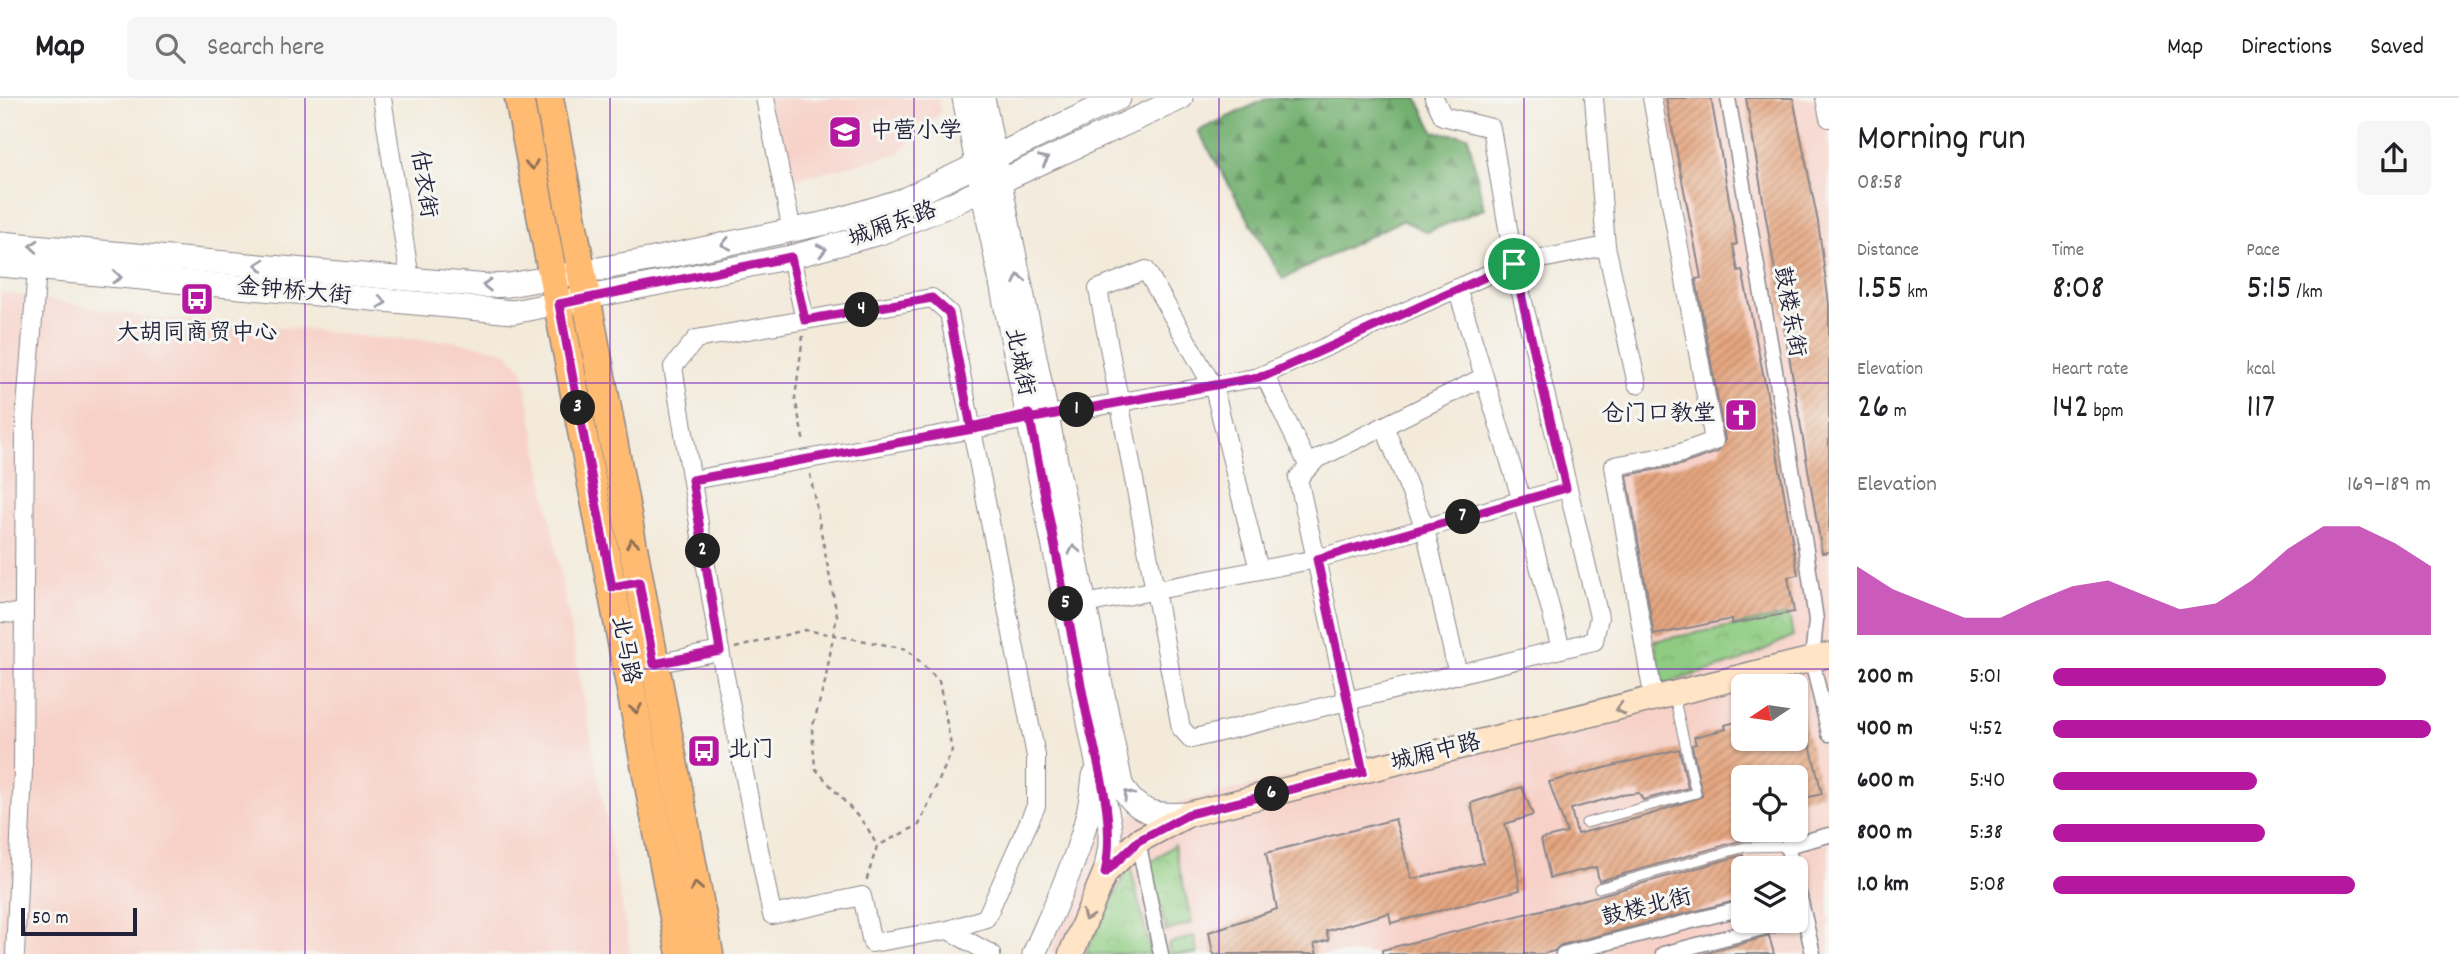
<!DOCTYPE html>
<html lang="en">
<head>
<meta charset="utf-8">
<style>
  body { margin:0; font-family:Dekko,"LXGW WenKai TC",sans-serif; background:#f6f6f6; color:#202124; height:100vh; display:flex; flex-direction:column; font-size:26px; white-space:nowrap }
  * { box-sizing:border-box; margin:0 }
  p { font-size:23px; color:#757577 }
  .icon { flex:none; width:38px; height:38px; fill:none; stroke:currentColor; stroke-width:2; stroke-linecap:round; stroke-linejoin:round }
  .map { position:relative; flex:1; overflow:hidden }
  .details { display:flex; flex-direction:column; background:#fff; width:630px }
  .details>* { flex:none }
  .needle { width:46px; rotate:257deg }
  .fabs { position:absolute; left:1731px; top:576px; display:grid; gap:14px }
  .fabs a { display:grid; place-items:center; width:77px; height:77px; border-radius:10px; background:#fff; box-shadow:0 2px 5px #0004; font-size:35px }
  .scale { position:absolute; left:21px; bottom:18px; width:116px; box-sizing:border-box; padding-left:7px; border:4px solid #22223b; border-top:0; font-size:19px; line-height:24px; white-space:nowrap; color:#22223b; -webkit-text-stroke:5px #f6f6f2; paint-order:stroke }
  .pin { position:absolute; display:grid; place-items:center; width:60px; height:60px; color:#fff; margin:-30px; border:4px solid #fff; border-radius:50%; box-shadow:0 2px 7px #0007 }
  .km { position:absolute; width:35px; height:35px; margin:-18px; border-radius:50%; background:#222; color:#fff; font-size:19px; line-height:35px; text-align:center }
  .round { display:grid; place-items:center; flex:none; width:74px; height:74px; border-radius:10px; background:#f6f6f6 }
  .summary { display:flex; align-items:center; justify-content:space-between; height:119px; padding:0 28px }
  h1 { font-size:38px; font-weight:600; line-height:52px }
  .metrics { display:grid; grid-template-columns:repeat(3,1fr); gap:10px; height:119px; padding:7px 28px }
  .metrics div { display:grid; align-content:center }
  .metrics b { font-size:35px; font-weight:600 }
  .metrics small { font-size:19px; font-weight:400 }
  .metrics p { font-size:19px }
  .chart { height:196px; padding:14px 28px }
  .chart p { display:flex; justify-content:space-between }
  .chart svg { width:100%; height:126px; margin-top:7px; fill:#b5179e; opacity:.7 }
  ul { padding:0 28px; list-style:none; font-size:23px }
  li { display:grid; grid-template-columns:112px 84px 1fr; align-items:center; height:52px }
  li i { height:18px; border-radius:9px; background:#b5179e }
  header { display:flex; align-items:center; gap:42px; box-sizing:border-box; height:98px; padding:0 35px; background:#fff; border-bottom:2px solid #e0e0e0 }
  header strong { font-size:33px }
  nav { display:flex; gap:38px; margin-inline-start:auto; font-size:24px }
  .search { width:490px; height:63px; background:#f6f6f6; display:flex; align-items:center; gap:18px; box-sizing:border-box; padding:0 24px; border-radius:10px; color:#757577; font-size:26px }
  main { display:flex; flex:1; min-height:0 }
  .map>svg:first-child { display:block }
  .built { fill:#f7d1c8; fill-rule:evenodd }
  .forest { fill:url(#forest-firs); stroke:#4a6956; stroke-width:2 }
  .park { fill:url(#park-crowns); stroke:#58775e; stroke-width:2 }
  .building { fill:url(#building-hatch) }
  .lines { fill:none; stroke-linecap:round; stroke-linejoin:round }
  .service-casing { stroke:#8a868a; stroke-width:11 }
  .pedestrian-casing { stroke:#8a868a; stroke-width:17 }
  .minor-casing { stroke:#8a868a; stroke-width:20 }
  .tertiary-casing { stroke:#8a868a; stroke-width:25 }
  .secondary-casing { stroke:#8a868a; stroke-width:27 }
  .primary-casing { stroke:#8a868a; stroke-width:31 }
  .path { stroke:#8a868a; stroke-width:2.5; stroke-dasharray:5 5; stroke-linecap:butt }
  .service { stroke:#fff; stroke-width:9 }
  .pedestrian { stroke:#fff; stroke-width:14 }
  .minor { stroke:#fff; stroke-width:18 }
  .tertiary { stroke:#fff; stroke-width:23 }
  .secondary { stroke:#ffe4c6; stroke-width:24 }
  .primary { stroke:#ffbb71; stroke-width:28 }
  .oneway { stroke:#9c9ca7 }
  .oneway2 { stroke:#906e56 }
  .oneway3 { stroke:#9c8d87 }
  .route-casing { stroke:#fff; stroke-width:14 }
  .route { stroke:#b5179e; stroke-width:9 }
  .grid { fill:none; stroke:#7b2cbf; stroke-width:2; stroke-opacity:0.55 }
  .labels { text-anchor:middle; dominant-baseline:central; stroke-width:6; stroke-linejoin:round; paint-order:stroke }
  .poi-label { font-size:23px; fill:#22223b; stroke:#f6f6f2; text-anchor:start }
  .street-label { font-size:23px; fill:#22223b; stroke:#f6f6f2 }
</style>
</head>
<body>
<header>
<strong>Map</strong>
<div class="search"><svg class="icon" aria-label="search" viewBox="0 0 24 24"><circle cx="10" cy="10" r="6"/><path d="M15 15l6 6"/></svg>Search here</div>
<nav><a>Map</a><a>Directions</a><a>Saved</a></nav>
</header>
<main>
<div class="map">
<svg width="1829" height="856" viewBox="0 0 1829 856">
  <defs>
    <pattern id="forest-firs" width="22" height="20" patternUnits="userSpaceOnUse" patternTransform="scale(1.75)"><rect width="22" height="20" fill="#73b070"/><path d="M5 1l3.5 6h-7zM16 11l3.5 6h-7z" fill="#5e8f5d"/></pattern>
    <pattern id="park-crowns" width="20" height="18" patternUnits="userSpaceOnUse" patternTransform="scale(1.75)"><rect width="20" height="18" fill="#8fcc82"/><path d="M2 6a3 3 0 1 1 6 0M12 15a3 3 0 1 1 6 0" fill="none" stroke="#7baf71"/></pattern>
    <pattern id="building-hatch" width="6" height="6" patternUnits="userSpaceOnUse" patternTransform="scale(1.75)"><rect width="6" height="6" fill="#e5a680"/><path d="M-1 1l2-2M0 6l6-6M5 7l2-2" fill="none" stroke="#b9876a"/></pattern>
  </defs>
  <rect width="100%" height="100%" fill="#f6f6f2"/>
  <filter id="ink" filterUnits="userSpaceOnUse"><feTurbulence type="fractalNoise" baseFrequency=".0143" numOctaves="2"/><feDisplacementMap in="SourceGraphic" scale="14" xChannelSelector="R" yChannelSelector="G"/><feConvolveMatrix kernelMatrix="1 2 1 2 8 2 1 2 1" color-interpolation-filters="sRGB"/></filter>
  <filter id="wash" filterUnits="userSpaceOnUse"><feTurbulence type="fractalNoise" baseFrequency=".00686" numOctaves="4" result="noise"/><feDisplacementMap in="SourceGraphic" scale="28" xChannelSelector="R" yChannelSelector="G"/><feGaussianBlur stdDeviation="1.57" result="paint"/><feColorMatrix in="noise" values="0 0 0 0 0 0 0 0 0 0 0 0 0 0 0 0 0 1.4 0 .05"/><feComposite in="paint" operator="in"/></filter>
  <g filter="url(#wash)">
    <rect width="100%" height="100%" fill="#f3eada"/>
    <g class="built">
      <polygon points="764,0 938,0 941,13 899,55 782,85"/>
      <path d="M1658,0H1824L1829,30V856H1050L1096,725L1655,591L1615,366L1720,343ZM1743,588H1796V640H1743ZM1743,679H1796V732H1743ZM1743,770H1796V822H1743Z"/>
      <polygon points="0,194 151,220 303,231 376,240 454,243 506,253 523,272 631,856 0,856"/>
    </g>
    <polygon class="forest" points="1268,0 1417,0 1434,34 1468,38 1484,111 1427,134 1402,122 1283,181 1198,33"/>
    <g class="park">
      <polygon points="1789,517 1793,538 1741,563 1663,586 1654,543"/>
      <polygon points="1174,747 1192,825 1166,833 1150,765"/>
      <polygon points="1130,767 1151,856 1085,856"/>
      <polygon points="1194,838 1198,856 1170,856 1168,846"/>
    </g>
    <g id="blocks">
      <g class="building">
        <polygon points="1666,0 1711,0 1737,146 1733,147 1738,173 1742,172 1766,290 1798,477 1788,479 1794,514 1732,526 1732,521 1654,537 1627,377 1680,367 1718,354 1725,342 1696,181 1701,180 1696,153"/>
        <polygon points="1746,0 1793,0 1818,124 1829,206 1829,454 1822,455"/>
        <polygon points="1800,605 1822,696 1796,702 1796,679 1743,679 1743,742 1599,783 1596,769 1550,780 1541,741 1567,735 1549,684 1679,651 1688,690 1643,702 1639,695 1621,697 1571,711 1577,736 1649,717 1702,698 1692,647 1696,646 1694,639 1726,631 1725,627 1743,622 1743,640 1796,640 1796,606"/>
        <polygon points="1522,689 1533,717 1505,726 1515,758 1520,792 1391,825 1389,815 1326,833 1329,842 1314,846 1317,856 1213,856 1209,834 1277,811 1266,755 1395,721 1412,781 1483,765 1471,705"/>
        <polygon points="1743,757 1743,801 1561,847 1554,853 1543,856 1382,856 1382,852 1601,797"/>
        <polygon points="1769,838 1774,856 1703,856"/>
      </g>
    </g>
  </g>
  <g filter="url(#ink)">
    <use href="#blocks" fill-opacity="0" stroke="#8a868a" stroke-width="2"/>
    <g class="lines">
      <defs>
        <g id="service">
          <polyline points="1586,725 1696,695 1674,598"/>
          <polyline points="1599,790 1745,749 1787,748"/>
        </g>
        <g id="pedestrian">
          <polyline points="1728,0 1806,452 1816,522 1812,562 1829,636"/>
          <polyline points="1138,743 1161,856"/>
          <polyline points="1793,770 1787,748 1829,737"/>
          <polyline points="1796,782 1813,856"/>
          <polyline points="1563,856 1743,810"/>
          <polyline points="1663,856 1793,822"/>
        </g>
        <g id="minor">
          <polyline points="382,0 410,181"/>
          <polyline points="765,0 792,133"/>
          <polyline points="1594,0 1606,148 1637,286"/>
          <polyline points="1652,0 1714,343 1678,356 1614,368 1654,603"/>
          <polyline points="1825,0 1829,20"/>
          <polyline points="791,159 805,222"/>
          <polyline points="1457,190 1522,403 1561,551"/>
          <polyline points="1254,281 1507,168 1606,148"/>
          <polyline points="1384,328 1425,430 1458,577"/>
          <polyline points="692,382 1265,278 1309,369"/>
          <polyline points="1259,472 1214,290 1146,172 1098,191 1181,630 1191,641 1594,543 1599,519 1514,166 1491,30 1443,18 1434,0"/>
          <polyline points="1085,506 1316,461 1566,390"/>
          <polyline points="0,515 24,516"/>
          <polyline points="654,566 720,553"/>
          <polyline points="1363,674 1298,380 1317,361 1482,280"/>
          <polyline points="948,832 986,820 1036,708 1036,658 949,215 932,200 696,241 673,269 720,553 772,817 862,798 872,845 948,832 991,856"/>
          <polyline points="15,856 23,672 25,322 37,171"/>
        </g>
        <g id="tertiary">
          <polyline points="964,0 1110,729 1110,748 1105,775"/>
          <path d="M983,0L1121,686C1136,717 1158,718 1189,716"/>
          <polyline points="0,145 488,188 509,187 654,161 831,124 903,102 1119,0"/>
          <polyline points="0,167 513,214 791,159 880,135 945,109 1181,0"/>
          <path d="M1034,856C1058,800 1089,740 1094,678"/>
        </g>
        <polyline id="secondary" points="1071,856 1105,775 1138,743 1189,716 1829,557"/>
        <g id="primary">
          <polyline points="519,0 681,856"/>
          <polyline points="549,0 709,856"/>
        </g>
      </defs>
      <use href="#service" class="service-casing"/>
      <use href="#pedestrian" class="pedestrian-casing"/>
      <use href="#minor" class="minor-casing"/>
      <use href="#tertiary" class="tertiary-casing"/>
      <use href="#secondary" class="secondary-casing"/>
      <use href="#primary" class="primary-casing"/>
      <g class="path">
        <polyline points="803,238 795,300 804,345"/>
        <polyline points="810,376 837,517 825,584 812,631 815,670 867,729 877,748 866,784"/>
        <polyline points="735,550 805,532 834,537 907,551 939,583 952,653 919,727 877,748"/>
      </g>
      <use href="#service" class="service"/>
      <use href="#pedestrian" class="pedestrian"/>
      <use href="#minor" class="minor"/>
      <use href="#tertiary" class="tertiary"/>
      <use href="#secondary" class="secondary"/>
      <use href="#primary" class="primary"/>
    </g>
    <defs><path id="oneway-chevron" d="M-2-3.5L2.5 0L-2 3.5" fill="none" stroke-width="1.6" stroke-linecap="round" stroke-linejoin="round" transform="scale(1.75)"/></defs>
    <g class="oneway">
      <use href="#oneway-chevron" transform="translate(1044 62) rotate(-24)"/>
      <use href="#oneway-chevron" transform="translate(726 146) rotate(168)"/>
      <use href="#oneway-chevron" transform="translate(34 148) rotate(-175)"/>
      <use href="#oneway-chevron" transform="translate(822 152) rotate(-13)"/>
      <use href="#oneway-chevron" transform="translate(260 167) rotate(-175)"/>
      <use href="#oneway-chevron" transform="translate(117 179) rotate(6)"/>
      <use href="#oneway-chevron" transform="translate(1019 181) rotate(-102)"/>
      <use href="#oneway-chevron" transform="translate(487 187) rotate(-179)"/>
      <use href="#oneway-chevron" transform="translate(382 204) rotate(6)"/>
      <use href="#oneway-chevron" transform="translate(1074 452) rotate(-101)"/>
      <use href="#oneway-chevron" transform="translate(1128 697) rotate(-126)"/>
    </g>
    <g class="oneway2">
      <use href="#oneway-chevron" transform="translate(532 67) rotate(79)"/>
      <use href="#oneway-chevron" transform="translate(632 445) rotate(-100)"/>
      <use href="#oneway-chevron" transform="translate(636 611) rotate(79)"/>
      <use href="#oneway-chevron" transform="translate(696 789) rotate(-100)"/>
    </g>
    <g class="oneway3">
      <use href="#oneway-chevron" transform="translate(1620 611) rotate(166)"/>
      <use href="#oneway-chevron" transform="translate(1087 818) rotate(113)"/>
    </g>
  </g>
  <g class="lines" filter="url(#ink)">
    <defs>
      <path id="route" d="M1514,166L1265,278L692,382L720,553L654,566L639,484L612,489L559,206L791,159L805,222L932,200L949,215L971,329L1029,316L1030,321C1049,417 1067,512 1085,608C1096,663 1117,720 1105,775L1138,743L1189,716L1363,674L1317,461L1566,390L1514,166"/>
    </defs>
    <use href="#route" class="route-casing"/>
    <use href="#route" class="route"/>
  </g>
  <path class="grid" d="M305,0V856M610,0V856M914,0V856M1219,0V856M1524,0V856M0,285H1829M0,571H1829"/>
  <defs>
    <symbol id="school-square" viewBox="-11 -11 22 22"><rect x="-9" y="-9" width="18" height="18" rx="4" fill="#b5179e" stroke="#f6f6f2"/><path d="M0-5L7-2L0 1L-7-2ZM-4 1L0 2.5L4 1V4Q0 6-4 4Z" fill="#fff"/></symbol>
    <symbol id="bus-square" viewBox="-11 -11 22 22"><rect x="-9" y="-9" width="18" height="18" rx="4" fill="#b5179e" stroke="#f6f6f2"/><path d="M-5-6H5V4H4V6H2V4H-2V6H-4V4H-5ZM-3.5-4V0h7V-4ZM-3.5 1.2v1.5H-2V1.2ZM2 1.2v1.5H3.5V1.2Z" fill="#fff"/></symbol>
    <symbol id="church-square" viewBox="-11 -11 22 22"><rect x="-9" y="-9" width="18" height="18" rx="4" fill="#b5179e" stroke="#f6f6f2"/><path d="M-1.2-6h2.4v3.5h3.3v2.4h-3.3V6h-2.4V-.1h-3.3v-2.4h3.3Z" fill="#fff"/></symbol>
  </defs>
  <g fill-rule="evenodd">
    <use href="#school-square" x="826" y="15" width="38" height="38"/>
    <use href="#bus-square" x="178" y="182" width="38" height="38"/>
    <use href="#church-square" x="1722" y="298" width="38" height="38"/>
    <use href="#bus-square" x="685" y="634" width="38" height="38"/>
  </g>
  <g class="labels">
    <g class="poi-label">
      <text x="870" y="34">中营小学</text>
      <text x="197" y="236" text-anchor="middle">大胡同商贸中心</text>
      <text x="1716" y="317" text-anchor="end">仓门口教堂</text>
      <text x="728" y="653">北门</text>
    </g>
    <g class="street-label">
      <text transform="translate(422 86) rotate(81)">估衣街</text>
      <text transform="translate(893 128) rotate(-20)">城厢东路</text>
      <text transform="translate(294 195) rotate(5)">金钟桥大街</text>
      <text transform="translate(1788 214) rotate(80)">鼓楼东街</text>
      <text transform="translate(1018 264) rotate(78)">北城街</text>
      <text transform="translate(624 552) rotate(79)">北马路</text>
      <text transform="translate(1436 656) rotate(-14)">城厢中路</text>
      <text transform="translate(1647 811) rotate(-14)">鼓楼北街</text>
    </g>
  </g>
</svg>
<div class="fabs">
<a><svg class="needle" viewBox="-14 -14 28 28"><path d="M0-13l5 13h-10z" fill="#e53935"/><path d="M0 13l5-13h-10z" fill="#757577"/></svg></a>
<a><svg class="icon" aria-label="locate" viewBox="0 0 24 24"><circle cx="12" cy="12" r="6"/><path d="M12 2v4M12 18v4M2 12h4M18 12h4"/></svg></a>
<a><svg class="icon" aria-label="layers" viewBox="0 0 24 24"><path d="M12 4l9 5-9 5-9-5zM3 14l9 5 9-5"/></svg></a>
</div>
<div class="scale">50 m</div>
<div class="pin" style="left:1514px;top:166px;background:#1e9e55"><svg class="icon" aria-label="arrive" viewBox="0 0 24 24"><path d="M6 21V4h12l-3 4 3 4H6"/></svg></div>
<b class="km" style="left:1077px;top:312px">1</b>
<b class="km" style="left:703px;top:453px">2</b>
<b class="km" style="left:578px;top:310px">3</b>
<b class="km" style="left:862px;top:212px">4</b>
<b class="km" style="left:1066px;top:506px">5</b>
<b class="km" style="left:1272px;top:696px">6</b>
<b class="km" style="left:1463px;top:419px">7</b>
</div>
<section class="details">
<div class="summary"><div><h1>Morning run</h1><p>08:58</p></div><a class="round"><svg class="icon" aria-label="share" viewBox="0 0 24 24"><path d="M12 15V3M7 8l5-5 5 5M5 13v7h14v-7"/></svg></a></div>
<div class="metrics">
<div><p>Distance</p><b>1.55<small> km</small></b></div>
<div><p>Time</p><b>8:08</b></div>
<div><p>Pace</p><b>5:15<small> /km</small></b></div>
</div>
<div class="metrics">
<div><p>Elevation</p><b>26<small> m</small></b></div>
<div><p>Heart rate</p><b>142<small> bpm</small></b></div>
<div><p>kcal</p><b>117</b></div>
</div>
<div class="chart"><p><span>Elevation</span>169–189 m</p>
<svg viewBox="0 0 160 44" preserveAspectRatio="none"><path d="M0 44V20L10 28L20 33L30 38L40 38L50 32L60 27L70 25L80 30L90 35L100 33L110 25L120 14L130 6L140 6L150 12L160 20V44z"/></svg>
</div>
<ul>
<li><b>200 m</b>5:01<i style="width:88%"></i></li>
<li><b>400 m</b>4:52<i style="width:100%"></i></li>
<li><b>600 m</b>5:40<i style="width:54%"></i></li>
<li><b>800 m</b>5:38<i style="width:56%"></i></li>
<li><b>1.0 km</b>5:08<i style="width:80%"></i></li>
</ul>
</section>
</main>
</body>
</html>
